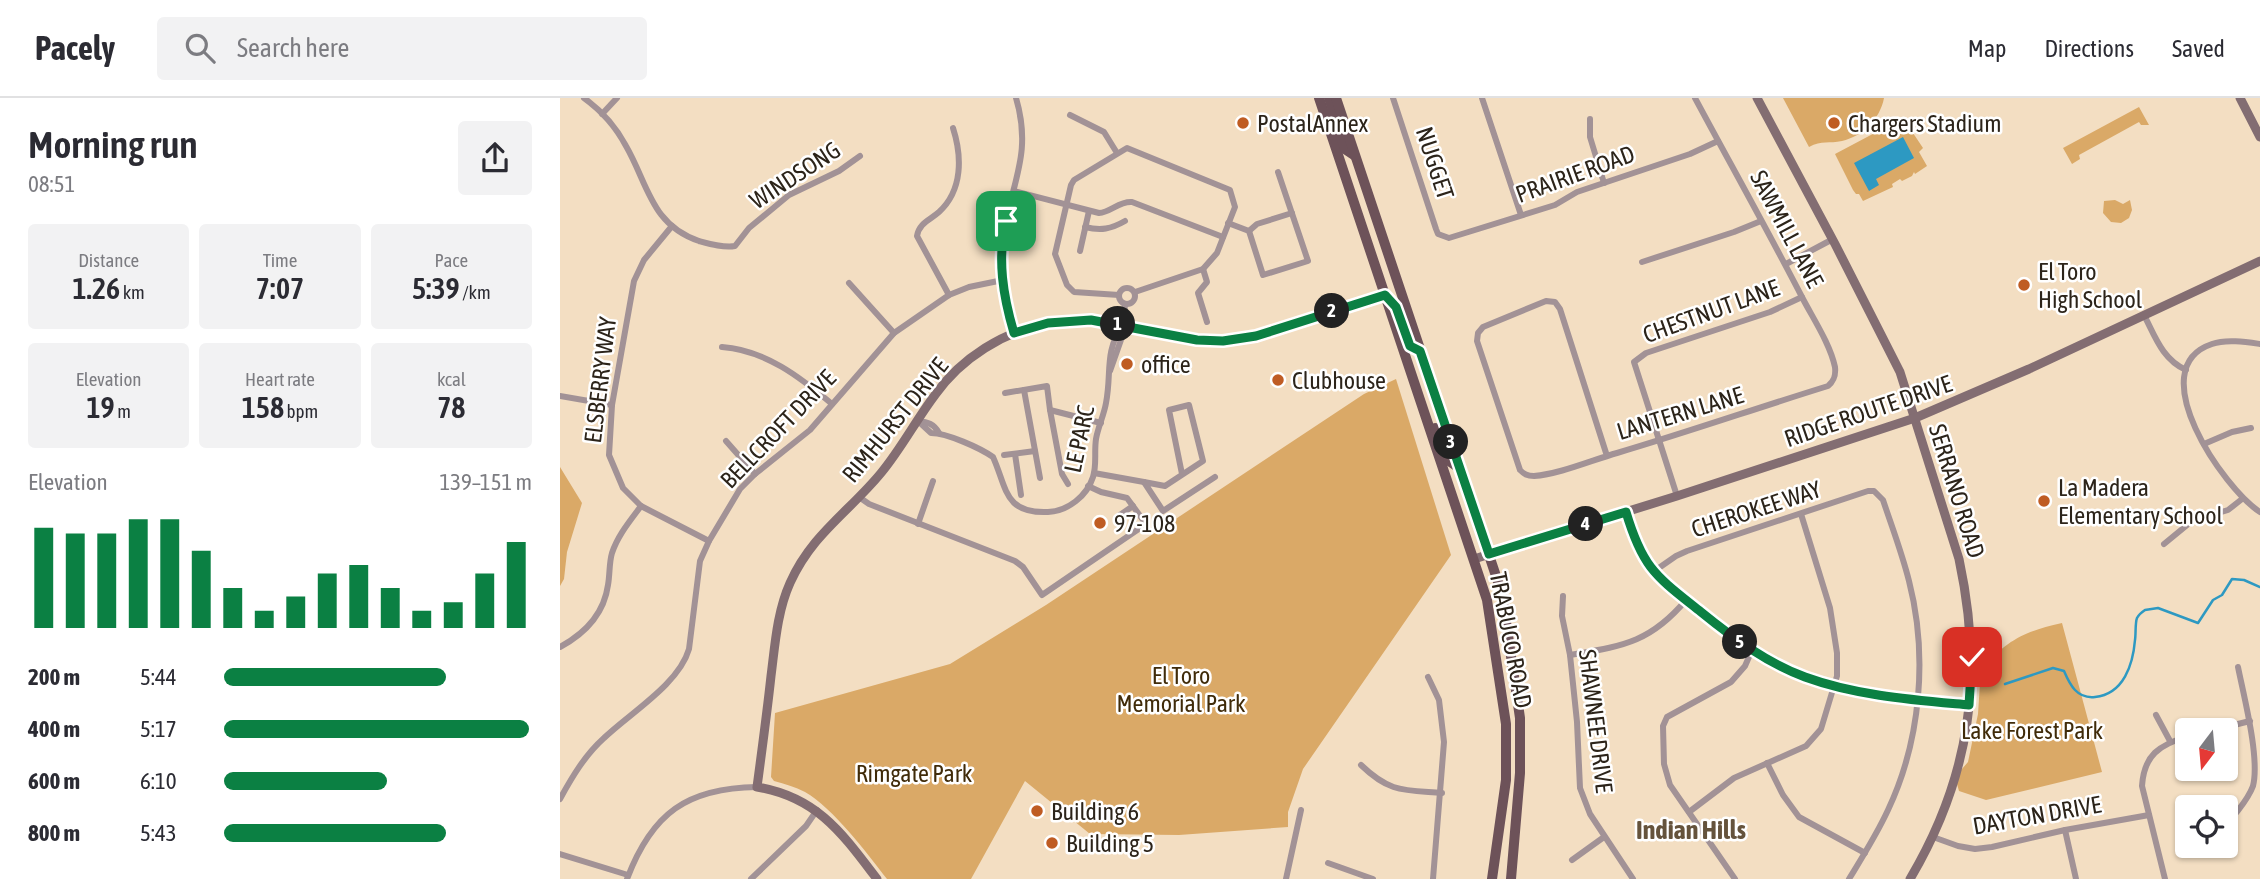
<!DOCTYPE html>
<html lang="en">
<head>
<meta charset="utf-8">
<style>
  body { margin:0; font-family:"Asap Condensed",sans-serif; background:#f2f2f3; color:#2b2b33; height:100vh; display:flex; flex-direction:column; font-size:26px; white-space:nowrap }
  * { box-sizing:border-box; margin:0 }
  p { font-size:23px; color:#7c7c81 }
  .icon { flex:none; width:38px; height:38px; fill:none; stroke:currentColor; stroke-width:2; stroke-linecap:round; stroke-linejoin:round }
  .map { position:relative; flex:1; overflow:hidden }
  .side { display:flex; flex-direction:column; background:#fff; width:560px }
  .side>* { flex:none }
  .needle { width:46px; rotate:196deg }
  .tools { position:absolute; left:1615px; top:620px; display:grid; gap:14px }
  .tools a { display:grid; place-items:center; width:63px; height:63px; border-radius:7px; background:#fff; box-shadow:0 2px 5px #0004; font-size:35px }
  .pin { position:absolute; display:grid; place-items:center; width:60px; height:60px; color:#fff; margin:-30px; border-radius:14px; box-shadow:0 4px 10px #0006 }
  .km { position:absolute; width:35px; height:35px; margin:-18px; border-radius:50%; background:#222; color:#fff; font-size:19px; line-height:35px; text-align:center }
  .round { display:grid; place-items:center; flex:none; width:74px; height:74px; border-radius:7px; background:#f2f2f3 }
  .headline { display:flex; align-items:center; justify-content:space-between; height:119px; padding:0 28px }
  h1 { font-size:38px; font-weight:600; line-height:52px }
  .stats { display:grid; grid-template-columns:repeat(3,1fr); gap:10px; height:119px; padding:7px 28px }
  .stats div { display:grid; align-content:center; border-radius:7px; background:#f2f2f3; text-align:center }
  .stats b { font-size:30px; font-weight:600 }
  .stats small { font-size:19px; font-weight:400 }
  .stats p { font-size:19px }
  .chart { height:196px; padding:14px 28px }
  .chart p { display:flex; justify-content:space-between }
  .chart svg { width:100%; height:126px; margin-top:7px; stroke:#0b8043; stroke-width:6 }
  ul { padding:0 28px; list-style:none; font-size:23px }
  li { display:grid; grid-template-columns:112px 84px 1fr; align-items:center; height:52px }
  li i { height:18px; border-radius:9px; background:#0b8043 }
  header { display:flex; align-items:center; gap:42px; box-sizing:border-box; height:98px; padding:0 35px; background:#fff; border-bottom:2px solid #e1e1e2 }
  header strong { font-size:33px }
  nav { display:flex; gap:38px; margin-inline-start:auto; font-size:24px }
  .search { width:490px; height:63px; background:#f2f2f3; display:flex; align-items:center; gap:18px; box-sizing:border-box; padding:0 24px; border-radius:7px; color:#7c7c81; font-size:26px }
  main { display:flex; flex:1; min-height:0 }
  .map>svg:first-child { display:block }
  .green { fill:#daa967 }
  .water { fill:#2d99c2 }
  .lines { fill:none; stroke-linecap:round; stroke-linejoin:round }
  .stream { stroke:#2d99c2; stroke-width:2.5 }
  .street { stroke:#a29296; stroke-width:6 }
  .secondary { stroke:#836d72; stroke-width:9 }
  .primary { stroke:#6d5259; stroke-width:10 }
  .route-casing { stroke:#fff; stroke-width:14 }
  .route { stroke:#0b8043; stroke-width:9 }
  .poi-dot { fill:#bf5c23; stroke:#fff; stroke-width:2.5 }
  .labels { text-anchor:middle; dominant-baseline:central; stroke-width:5; stroke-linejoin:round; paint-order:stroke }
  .poi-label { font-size:24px; fill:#2c241a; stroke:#fff; text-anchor:start }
  .street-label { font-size:24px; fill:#2c241a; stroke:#fff }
  .park-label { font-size:24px; fill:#402b09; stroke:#fff }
  .neighbourhood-label { font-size:26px; font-weight:bold; fill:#65533c; stroke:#fff }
</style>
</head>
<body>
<header>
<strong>Pacely</strong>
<div class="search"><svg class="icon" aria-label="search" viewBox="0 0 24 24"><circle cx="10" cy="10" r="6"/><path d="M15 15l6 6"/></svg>Search here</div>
<nav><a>Map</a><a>Directions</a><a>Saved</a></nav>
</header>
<main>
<section class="side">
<div class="headline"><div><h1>Morning run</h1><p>08:51</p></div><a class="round"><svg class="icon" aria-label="share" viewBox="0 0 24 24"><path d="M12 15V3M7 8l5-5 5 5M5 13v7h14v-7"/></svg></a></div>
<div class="stats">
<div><p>Distance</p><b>1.26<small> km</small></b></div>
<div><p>Time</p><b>7:07</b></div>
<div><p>Pace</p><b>5:39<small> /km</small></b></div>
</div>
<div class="stats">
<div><p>Elevation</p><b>19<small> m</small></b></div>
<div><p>Heart rate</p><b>158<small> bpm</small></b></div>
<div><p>kcal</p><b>78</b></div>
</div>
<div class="chart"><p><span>Elevation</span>139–151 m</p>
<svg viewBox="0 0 160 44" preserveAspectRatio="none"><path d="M5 44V9M15 44V11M25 44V11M35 44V6M45 44V6M55 44V17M65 44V30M75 44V38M85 44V33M95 44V25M105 44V22M115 44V30M125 44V38M135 44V35M145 44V25M155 44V14"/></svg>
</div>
<ul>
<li><b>200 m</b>5:44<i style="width:72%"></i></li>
<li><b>400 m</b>5:17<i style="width:99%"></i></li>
<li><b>600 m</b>6:10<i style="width:53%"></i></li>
<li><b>800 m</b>5:43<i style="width:72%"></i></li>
</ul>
</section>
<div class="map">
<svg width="1700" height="781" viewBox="0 0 1700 781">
  <rect width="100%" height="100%" fill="#f3dec2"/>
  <g class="green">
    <path d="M1223,0H1324C1320,21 1303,38 1282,43C1269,46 1262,42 1249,49Z"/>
    <polygon points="1579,9 1589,27 1581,27 1579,24 1519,57 1520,61 1512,66 1503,50"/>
    <polygon points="1343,20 1363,50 1359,54 1367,68 1355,76 1354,74 1352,78 1342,83 1340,81 1332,86 1333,89 1303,103 1299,96 1296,96 1293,92 1275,56"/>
    <polygon points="1555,102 1563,106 1570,102 1572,112 1569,120 1561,125 1551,124 1543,115 1544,103"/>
    <path d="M836,281L891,457L743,671L728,714V729L619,737L530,736L465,683L411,781H327C307,755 273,710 245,694C235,689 225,686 214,683L211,679L215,615L390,566L486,507L804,296Z"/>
    <polygon points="0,369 22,405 7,454 4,481 0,488"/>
    <path d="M1502,525L1542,674L1426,702L1399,693L1395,679L1408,664L1418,616L1421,570C1450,541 1463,534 1502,525Z"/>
  </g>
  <polygon class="water" points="1343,39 1354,60 1316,81 1319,87 1309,93 1294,65"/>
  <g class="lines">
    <path class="stream" d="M1445,586L1493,570L1504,573C1510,587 1517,601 1535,599C1564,596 1573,566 1575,542C1576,536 1575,525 1577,520C1579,516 1582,514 1585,512L1598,510L1638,525L1653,502L1662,497L1672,481L1684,482L1700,489"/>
    <g class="street">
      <path d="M24,0C42,13 56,29 66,48C88,86 91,127 139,143C150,146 164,150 175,148L189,130L229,97L279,73L300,58"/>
      <polyline points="833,0 876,131 878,136 889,140 995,107 1017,94 1130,56 1158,43"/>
      <polyline points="922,0 961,117"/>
      <polyline points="42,16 57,0"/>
      <polyline points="510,17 544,34 557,55"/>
      <polyline points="1030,21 1030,39 1044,85"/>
      <path d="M454,93L539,115C551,114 559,103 572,104L663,139"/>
      <polyline points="668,125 689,133 703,177 748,163 718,74"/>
      <polyline points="112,128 84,162 74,183 52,307 49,357 63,390 81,408 149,443"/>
      <path d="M525,129C541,133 551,131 565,123"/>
      <polyline points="689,133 697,126 732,115"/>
      <polyline points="520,153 529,113"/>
      <polyline points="1082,164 1174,134 1201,123"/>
      <polyline points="1226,166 1273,141"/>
      <polyline points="643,171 647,184 638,195 647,224"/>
      <polyline points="289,185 334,235"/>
      <circle cx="567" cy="198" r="8"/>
      <path d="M389,197L357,138C359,125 370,122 379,114C403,92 402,58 393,30"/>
      <polyline points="559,197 514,194 507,187 495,156 511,87 514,82 567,50 670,92 675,109 657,155 643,171 575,194"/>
      <path d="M1584,217C1595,238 1602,261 1626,272"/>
      <path d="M454,235C445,201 438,168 444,133C453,82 472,54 456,0"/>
      <path d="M1700,246C1686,244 1666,241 1652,246C1580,270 1664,391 1700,414"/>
      <path d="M162,249C205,252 240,279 272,306"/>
      <polyline points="550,273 562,239 565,206"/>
      <polyline points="464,292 480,380"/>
      <polyline points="445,295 487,288 490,312 541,325"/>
      <polyline points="0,298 52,307"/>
      <polyline points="490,312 502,376 508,386"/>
      <path d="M358,323L371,335C387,335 420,350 433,359C447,390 444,416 488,414C508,413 527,398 533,379C537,367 534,354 536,341C538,329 544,317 546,305C552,274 544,256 562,227"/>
      <path d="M358,323C368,324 374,326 379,335"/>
      <polyline points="166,343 195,376"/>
      <polyline points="1644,346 1672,334 1691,330"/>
      <polyline points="455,356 461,397"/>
      <polyline points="444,357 475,353"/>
      <path d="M1047,358L1000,211L995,204L986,203L923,229L918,235L917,243L960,372C964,376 967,378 974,378C1000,376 1032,362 1057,355C1128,334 1197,310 1268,288C1274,283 1276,278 1275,269C1270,246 1254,222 1243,201C1208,133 1171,67 1135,0"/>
      <polyline points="534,375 584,384"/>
      <polyline points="622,376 609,312 629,307 643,363 605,388 584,384 603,413 655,379"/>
      <polyline points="1117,398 1074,264 1086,255 1210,214 1242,199"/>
      <polyline points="299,399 309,406 455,463 463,469 482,497 586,426 567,400 541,394 528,388"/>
      <path d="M1066,414C1083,471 1096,478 1141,514C1173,540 1207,565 1245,579C1297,598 1355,602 1409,607"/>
      <polyline points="557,419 573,408"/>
      <polyline points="358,426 373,383"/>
      <polyline points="1604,446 1632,423 1668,412 1682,401"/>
      <path d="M1093,474L1116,458L1127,453L1308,393H1314L1323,402C1332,429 1342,455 1349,483C1368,557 1361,642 1328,712C1317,736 1303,758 1289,781"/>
      <polyline points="1003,498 1002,518 1010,557 1017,624 1020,690 1030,716 1073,781"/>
      <path d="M0,549C24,536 44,516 48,487C50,476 49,465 52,455C58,437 70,423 81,408"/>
      <path d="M1010,557C1062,548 1090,545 1126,502"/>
      <polyline points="868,579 879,602 884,644 873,781"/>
      <polyline points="1596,617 1610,643"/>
      <polyline points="1654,632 1690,623"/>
      <polyline points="1207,665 1223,697 1239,719 1305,755"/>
      <path d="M801,667C830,695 844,692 882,695"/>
      <path d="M0,701C12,679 25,657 44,640C70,615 119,586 129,551L140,463L149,443L180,391L195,376L250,332L334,235L389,197L409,189L443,182"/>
      <polyline points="1129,714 1174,680 1246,648 1261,631 1277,578 1277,555 1270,510 1241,416"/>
      <path d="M1676,715C1683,706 1689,699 1693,688C1700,660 1684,599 1678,569"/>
      <polyline points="1505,732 1516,781"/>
      <polyline points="1373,739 1398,748 1415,751 1432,749 1505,732 1589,717"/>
      <polyline points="0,756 68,777"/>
      <polyline points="1012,762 1044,739"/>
      <polyline points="768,765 813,781"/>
      <path d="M67,781C92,715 127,690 197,689"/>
      <polyline points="191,781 246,728 257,712"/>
      <polyline points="726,781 741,712"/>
      <polyline points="1175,781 1110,687 1104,666 1103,628 1107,619 1171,584 1185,568 1192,552"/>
      <path d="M1605,781L1582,688C1584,657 1599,647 1628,638"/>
    </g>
    <g class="secondary">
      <path d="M1197,0L1275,146L1340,274L1399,461C1424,578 1411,678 1350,781"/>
      <polyline points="1680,0 1700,39"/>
      <polyline points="914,461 1117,398 1355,320 1469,271 1700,163"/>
      <path d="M317,781C282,735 257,699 197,689C202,652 207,615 211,578C215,547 217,514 230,485C252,436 289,414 321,375C341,351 356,322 375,297C401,260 444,233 489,225C547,215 595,243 651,243C682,244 710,233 739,224C767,215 796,206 825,197"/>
    </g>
    <g class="primary">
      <polyline points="759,0 927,502 946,626 946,682 932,781"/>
      <polyline points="769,0 785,51 794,57"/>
      <polyline points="776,0 942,496 960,620 960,675 951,781"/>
      <polyline points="829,201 836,209 850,248 860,253"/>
      <polyline points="875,330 889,363 899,370"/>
    </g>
  </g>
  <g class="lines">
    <defs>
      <path id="route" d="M446,123C437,161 443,198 454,235L488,225L531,222L637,242L663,243L696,238L825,197L836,209L850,248L860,253L929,456L1066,414C1083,471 1096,478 1141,514C1173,540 1207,565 1245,579C1297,598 1355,602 1409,607L1412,559"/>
    </defs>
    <use href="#route" class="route-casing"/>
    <use href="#route" class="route"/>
  </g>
  <g class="poi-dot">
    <circle cx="683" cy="25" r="7"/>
    <circle cx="1274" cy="25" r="7"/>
    <circle cx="1464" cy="187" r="7"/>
    <circle cx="567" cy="266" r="7"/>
    <circle cx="718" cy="282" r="7"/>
    <circle cx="1484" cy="403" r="7"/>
    <circle cx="540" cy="425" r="7"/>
    <circle cx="477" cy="713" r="7"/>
    <circle cx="492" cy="745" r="7"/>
  </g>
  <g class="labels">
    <g class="poi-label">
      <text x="697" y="25">PostalAnnex</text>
      <text x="1288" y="25">Chargers Stadium</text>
      <text x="1478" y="173">El Toro<tspan x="1478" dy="28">High School</tspan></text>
      <text x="581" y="266">office</text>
      <text x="732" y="282">Clubhouse</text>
      <text x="1498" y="389">La Madera<tspan x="1498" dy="28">Elementary School</tspan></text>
      <text x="554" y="425">97-108</text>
      <text x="491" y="713">Building 6</text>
      <text x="506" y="745">Building 5</text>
    </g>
    <g class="street-label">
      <text transform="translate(875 65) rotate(72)">NUGGET</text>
      <text transform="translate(1015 76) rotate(-20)">PRAIRIE ROAD</text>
      <text transform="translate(235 77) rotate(-33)">WINDSONG</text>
      <text transform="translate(1227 131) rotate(62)">SAWMILL LANE</text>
      <text transform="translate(1151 213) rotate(-20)">CHESTNUT LANE</text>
      <text transform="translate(40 282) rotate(-83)">ELSBERRY WAY</text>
      <text transform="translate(1308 313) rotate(-19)">RIDGE ROUTE DRIVE</text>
      <text transform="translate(1120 315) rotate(-17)">LANTERN LANE</text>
      <text transform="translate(335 322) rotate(-51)">RIMHURST DRIVE</text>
      <text transform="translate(218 331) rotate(-46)">BELLCROFT DRIVE</text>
      <text transform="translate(519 341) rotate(-78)">LE PARC</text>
      <text transform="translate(1397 393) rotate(73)">SERRANO ROAD</text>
      <text transform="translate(1196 411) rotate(-18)">CHEROKEE WAY</text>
      <text transform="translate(951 542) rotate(79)">TRABUCO ROAD</text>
      <text transform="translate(1036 623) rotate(83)">SHAWNEE DRIVE</text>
      <text transform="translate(1477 717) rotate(-10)">DAYTON DRIVE</text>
    </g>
    <g class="park-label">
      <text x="621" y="577">El Toro<tspan x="621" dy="28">Memorial Park</tspan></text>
      <text x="1472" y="632">Lake Forest Park</text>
      <text x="354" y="675">Rimgate Park</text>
    </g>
    <g class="neighbourhood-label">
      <text x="1131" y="732">Indian Hills</text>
    </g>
  </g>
</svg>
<div class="tools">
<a><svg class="needle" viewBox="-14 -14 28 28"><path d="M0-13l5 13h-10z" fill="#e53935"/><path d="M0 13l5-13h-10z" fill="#7c7c81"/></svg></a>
<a><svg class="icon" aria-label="locate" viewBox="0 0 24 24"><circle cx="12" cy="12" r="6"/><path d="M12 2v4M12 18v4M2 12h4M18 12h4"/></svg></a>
</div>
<div class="pin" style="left:446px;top:123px;background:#1e9e55"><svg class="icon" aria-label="arrive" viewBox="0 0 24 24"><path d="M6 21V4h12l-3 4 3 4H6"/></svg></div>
<div class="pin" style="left:1412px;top:559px;background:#d93025"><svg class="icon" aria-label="check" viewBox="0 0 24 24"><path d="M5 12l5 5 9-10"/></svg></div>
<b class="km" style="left:558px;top:226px">1</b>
<b class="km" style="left:772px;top:213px">2</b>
<b class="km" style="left:891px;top:344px">3</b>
<b class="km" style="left:1026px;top:426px">4</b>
<b class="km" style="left:1180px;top:544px">5</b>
</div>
</main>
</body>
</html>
